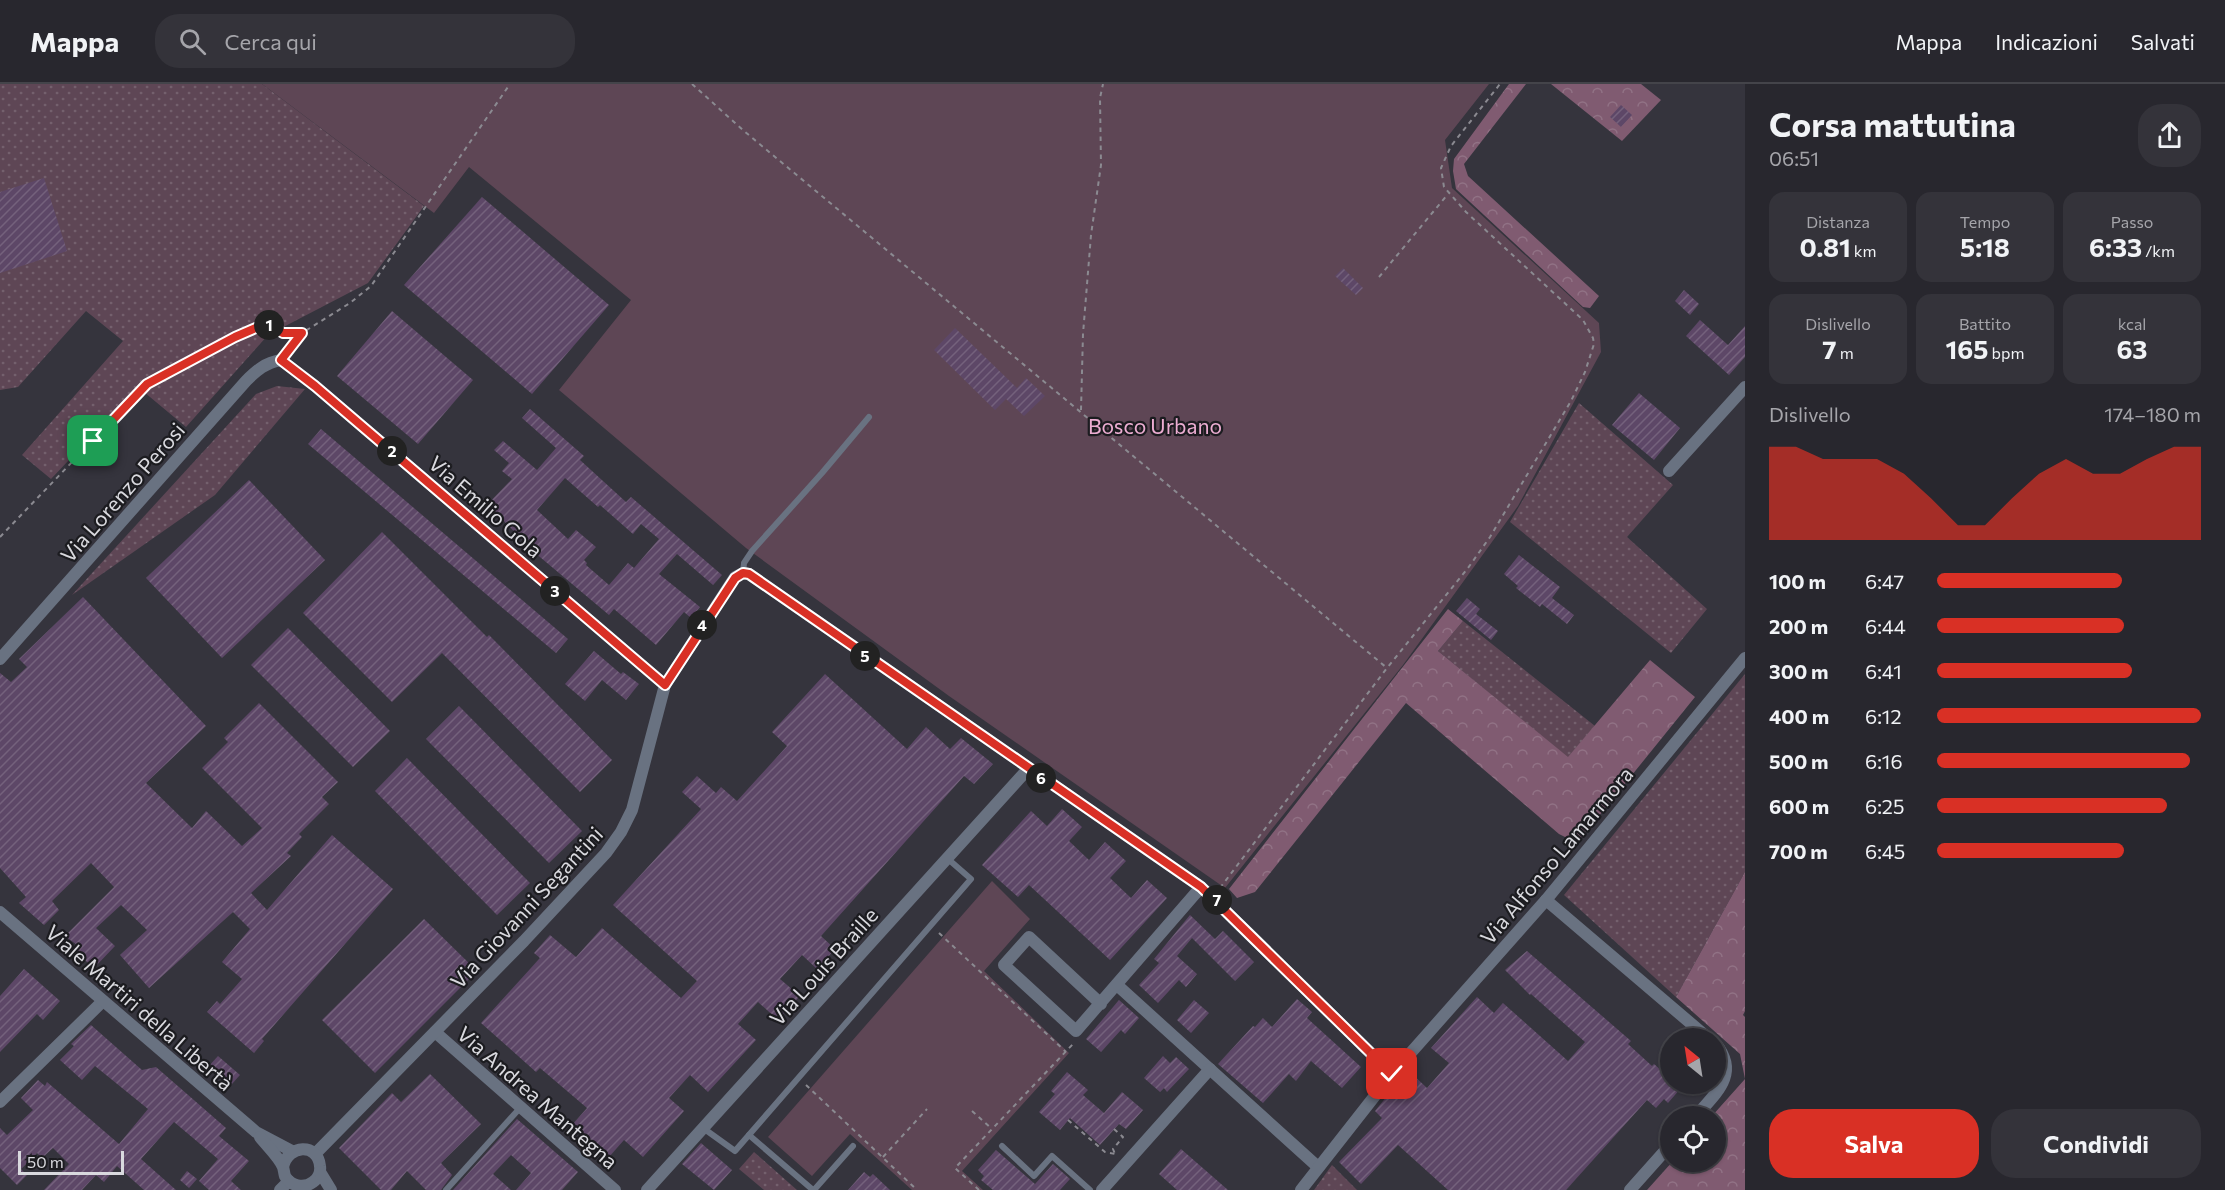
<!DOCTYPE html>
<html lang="it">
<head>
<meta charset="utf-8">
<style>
  body { margin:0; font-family:Commissioner,sans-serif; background:#34333a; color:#f1f3f6; height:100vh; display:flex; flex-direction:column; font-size:22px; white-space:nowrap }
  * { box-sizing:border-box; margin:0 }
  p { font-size:20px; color:#a5a5aa }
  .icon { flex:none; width:33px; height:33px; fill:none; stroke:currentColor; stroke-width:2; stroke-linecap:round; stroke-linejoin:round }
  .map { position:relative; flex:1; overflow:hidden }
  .details { display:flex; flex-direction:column; background:#28272e; width:480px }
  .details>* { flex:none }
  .needle { width:39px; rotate:330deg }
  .controls { position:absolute; left:1660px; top:944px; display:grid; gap:12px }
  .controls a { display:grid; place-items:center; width:66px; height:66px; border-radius:50%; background:#28272e; box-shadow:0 2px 4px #0004,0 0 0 2px #44444a; font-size:30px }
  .scale { position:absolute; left:18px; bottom:15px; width:106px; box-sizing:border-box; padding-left:6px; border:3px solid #d9d9de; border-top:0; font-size:16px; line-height:21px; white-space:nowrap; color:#d9d9de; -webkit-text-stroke:4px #1c1c20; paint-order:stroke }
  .pin { position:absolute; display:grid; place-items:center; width:51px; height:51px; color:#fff; margin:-26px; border-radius:12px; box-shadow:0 3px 9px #0006 }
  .km { position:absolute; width:30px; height:30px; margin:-15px; border-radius:50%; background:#222; color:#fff; font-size:16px; line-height:30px; text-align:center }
  .round { display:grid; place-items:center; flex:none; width:63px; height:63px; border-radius:24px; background:#34333a }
  .head { display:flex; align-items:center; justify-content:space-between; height:102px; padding:0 24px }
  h1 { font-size:33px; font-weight:700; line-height:45px }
  .metrics { display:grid; grid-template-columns:repeat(3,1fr); gap:9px; height:102px; padding:6px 24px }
  .metrics div { display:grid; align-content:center; border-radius:15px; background:#34333a; text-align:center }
  .metrics b { font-size:26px; font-weight:700 }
  .metrics small { font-size:16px; font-weight:400 }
  .metrics p { font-size:16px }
  .chart { height:168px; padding:12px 24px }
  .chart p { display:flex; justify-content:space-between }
  .chart svg { width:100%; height:108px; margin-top:6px; fill:#d93025; opacity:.7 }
  .action { display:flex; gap:12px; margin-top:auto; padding:12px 24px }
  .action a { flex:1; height:69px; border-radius:24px; background:#d93025; color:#fff; font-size:24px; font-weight:700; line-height:69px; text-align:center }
  .action a+a { background:#34333a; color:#f1f3f6 }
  ul { padding:0 24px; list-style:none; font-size:20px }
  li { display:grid; grid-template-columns:96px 72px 1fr; align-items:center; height:45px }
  li i { height:15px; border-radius:8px; background:#d93025 }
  header { display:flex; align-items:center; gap:36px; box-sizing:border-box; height:84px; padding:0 30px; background:#28272e; border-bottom:2px solid #44444a }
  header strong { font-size:28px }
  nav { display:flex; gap:33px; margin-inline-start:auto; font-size:21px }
  .search { width:420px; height:54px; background:#34333a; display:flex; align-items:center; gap:15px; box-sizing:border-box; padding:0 21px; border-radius:24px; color:#a5a5aa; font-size:22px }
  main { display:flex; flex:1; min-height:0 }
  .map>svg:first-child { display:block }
  .grass { fill:url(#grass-dots) }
  .forest { fill:url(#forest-crowns) }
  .park { fill:#5e4655 }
  .building { fill:url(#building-hatch); fill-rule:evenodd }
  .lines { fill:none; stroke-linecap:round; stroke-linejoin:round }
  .path { stroke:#8b8a91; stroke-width:2; stroke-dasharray:4.5 4.5; stroke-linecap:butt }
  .service { stroke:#697281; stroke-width:6 }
  .minor { stroke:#697281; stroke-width:12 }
  .tertiary { stroke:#697281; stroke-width:12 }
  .route-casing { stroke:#fff; stroke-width:12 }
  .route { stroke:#d93025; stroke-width:8 }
  .labels { text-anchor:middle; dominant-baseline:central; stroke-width:4.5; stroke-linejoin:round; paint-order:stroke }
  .park-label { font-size:21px; fill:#ecadd2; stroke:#1c1c20 }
  .street-label { font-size:21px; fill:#d9d9de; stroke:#1c1c20 }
</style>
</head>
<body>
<header>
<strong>Mappa</strong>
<div class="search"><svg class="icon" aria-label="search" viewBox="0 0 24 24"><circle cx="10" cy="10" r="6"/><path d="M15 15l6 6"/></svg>Cerca qui</div>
<nav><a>Mappa</a><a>Indicazioni</a><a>Salvati</a></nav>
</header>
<main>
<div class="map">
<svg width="1745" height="1106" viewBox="0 0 1745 1106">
  <defs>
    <pattern id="grass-dots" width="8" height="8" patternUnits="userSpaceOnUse" patternTransform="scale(1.5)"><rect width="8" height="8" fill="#5e4655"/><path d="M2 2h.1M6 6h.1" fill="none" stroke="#74606d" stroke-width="1.8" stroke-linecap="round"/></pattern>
    <pattern id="forest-crowns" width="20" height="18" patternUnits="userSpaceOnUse" patternTransform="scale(1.5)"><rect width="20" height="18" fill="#805b71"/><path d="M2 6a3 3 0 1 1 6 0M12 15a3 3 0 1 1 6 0" fill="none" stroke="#917285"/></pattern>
    <pattern id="building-hatch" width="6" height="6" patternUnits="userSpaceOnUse" patternTransform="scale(1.5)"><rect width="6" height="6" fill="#5d4767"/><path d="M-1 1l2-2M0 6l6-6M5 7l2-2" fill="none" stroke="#74617c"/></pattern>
  </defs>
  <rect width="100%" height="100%" fill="#35343d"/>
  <g class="grass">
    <polygon points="0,0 262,0 424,122 368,199 268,251 186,343 138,303 51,395 22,371 123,257 86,227 18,303 0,306"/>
    <polygon points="277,302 305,305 215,411 72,511 256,310"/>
    <polygon points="1579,319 1673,401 1627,453 1707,525 1671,569 1510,438"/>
    <polygon points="1463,537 1595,642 1568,674 1438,567"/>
    <polygon points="1745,590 1745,788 1676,913 1564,811"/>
    <polygon points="754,1068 797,1106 764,1106 739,1085"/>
    <polygon points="1332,1081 1357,1106 1314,1106"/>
  </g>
  <g class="forest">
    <polygon points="1509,0 1526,0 1464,80 1468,92 1599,212 1590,224 1583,223 1456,105 1453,87 1454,75"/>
    <polygon points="1551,0 1641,0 1661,16 1622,57"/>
    <polygon points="1448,525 1463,537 1438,567 1568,673 1650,576 1695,613 1577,759 1559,750 1406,619 1255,808 1237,814 1229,805"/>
    <polygon points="1745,788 1745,927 1743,931 1745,933 1745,1106 1647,1106 1673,1077 1716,1077 1716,1032 1712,1032 1745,995 1740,970 1676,913"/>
  </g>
  <g class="park">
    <polygon points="262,0 1489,0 1445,56 1452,104 1599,239 1601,268 1518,422 1403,581 1225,804 949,612 746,464 559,306 631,216 469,83 434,129"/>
    <polygon points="992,797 1030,835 984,887 1069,969 962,1087 983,1106 912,1106 850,1050 812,1092 768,1053"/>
  </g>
  <g class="building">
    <polygon points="1621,21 1632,31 1621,43 1610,33"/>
    <polygon points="44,94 67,167 0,189 0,108"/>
    <polygon points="482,113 609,221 532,310 404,201"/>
    <polygon points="1343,184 1363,204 1356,211 1335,192"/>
    <polygon points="1684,206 1699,220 1690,231 1675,217"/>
    <polygon points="392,227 473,296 418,360 337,292"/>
    <polygon points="1700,236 1728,261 1745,242 1745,273 1729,291 1686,252"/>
    <polygon points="955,244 1017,304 1026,294 1045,312 1024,332 1006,315 995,326 934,266"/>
    <polygon points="1639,309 1680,344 1654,376 1612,341"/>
    <path d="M530,325L584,372L580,376L626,418L631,413L722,491L713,501L677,470L659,490L700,523L691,534L684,528L656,561L614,525L609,531L534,468L497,430L494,433L484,424L512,395L502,387L509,379L494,366L503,357L537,386L556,364L522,334ZM565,394L598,423L600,421L633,450L641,440L659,455L634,484L628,479L609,501L586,481L587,479L584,476L596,463L576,446L568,455L537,426Z"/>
    <polygon points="321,345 568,555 556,569 308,360"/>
    <polygon points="249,396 325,476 222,574 146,494"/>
    <polygon points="382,448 487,553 489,551 612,676 580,708 442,569 392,618 303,529"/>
    <polygon points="1519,471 1560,503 1552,514 1574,531 1567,540 1542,520 1540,523 1516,504 1518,502 1504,490"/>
    <polygon points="83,513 206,642 146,699 192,744 206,727 242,762 262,744 202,684 228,658 224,654 259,619 338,698 322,713 329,720 299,750 302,753 287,769 291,772 251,809 267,826 332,751 393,805 262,955 264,957 254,969 207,928 217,917 220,920 242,895 222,878 250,845 233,828 149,904 120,871 147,846 121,821 96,844 115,862 94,884 72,865 77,861 65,852 114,803 91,779 52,817 59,826 44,841 19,819 26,813 0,784 0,589 11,598 27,583 19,575"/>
    <polygon points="1467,514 1480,525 1476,530 1498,547 1491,556 1456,527"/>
    <polygon points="288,544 390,647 353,683 251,581"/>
    <polygon points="594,567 621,590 623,588 639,600 626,616 602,596 585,617 565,600"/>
    <polygon points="825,590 907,665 926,643 950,665 961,654 993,680 974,700 964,692 821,852 835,865 817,885 802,871 780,895 800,912 778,936 758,918 738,940 756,956 708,1008 690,991 669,1014 684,1027 643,1073 624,1056 609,1073 572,1041 587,1024 540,984 536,988 481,939 540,874 534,869 550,851 576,873 602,844 681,914 697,897 613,821 701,725 682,708 697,692 716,709 721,703 737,717 787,662 772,648"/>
    <polygon points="459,622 582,747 549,779 426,655"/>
    <polygon points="407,674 530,799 497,831 375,707"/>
    <polygon points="1062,725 1082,743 1069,757 1089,776 1105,758 1126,777 1110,794 1131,814 1147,796 1167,814 1110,876 1029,801 1018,813 982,781 1031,727 1047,742"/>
    <polygon points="1190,831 1215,855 1223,847 1254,878 1235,897 1192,854 1177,872 1197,890 1186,903 1179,896 1158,919 1139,901 1159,879 1154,875"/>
    <polygon points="424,835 477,887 375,989 322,936"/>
    <polygon points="1527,867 1631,957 1628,960 1652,982 1654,980 1671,995 1671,999 1675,999 1681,1004 1668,1019 1664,1015 1656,1024 1647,1016 1566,1106 1448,1106 1398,1061 1361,1100 1339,1078 1382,1034 1375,1027 1408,986 1427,1004 1449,979 1431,964 1477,913 1494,929 1503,919 1568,977 1585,958 1531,910 1530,911 1505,886"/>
    <polygon points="24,885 60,917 43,936 37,930 0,968 0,912"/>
    <polygon points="1297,915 1312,928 1307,934 1361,983 1342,1004 1311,977 1296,997 1289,990 1263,1019 1218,980 1253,942 1255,943 1263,934 1272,943"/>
    <polygon points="1119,916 1139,934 1125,950 1121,946 1101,968 1086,955"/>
    <polygon points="1194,916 1209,929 1191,949 1177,936"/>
    <polygon points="91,941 142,986 156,983 226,1044 219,1052 249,1077 231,1097 241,1106 209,1106 199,1097 218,1075 174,1038 141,1075 176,1106 144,1106 117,1082 104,1098 96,1091 82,1106 44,1106 69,1080 53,1064 42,1074 37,1069 21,1085 27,1091 17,1101 0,1084 0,1044 7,1051 33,1026 21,1014 38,996 45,1002 47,998 119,1060 148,1025 95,982 82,996 60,976 74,962 71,960"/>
    <polygon points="218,972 240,991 230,1002 208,983"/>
    <polygon points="1163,972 1170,979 1176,973 1189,985 1167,1008 1164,1004 1160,1008 1144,994"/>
    <polygon points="1067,988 1088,1006 1083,1011 1104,1029 1122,1008 1143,1026 1126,1045 1119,1040 1100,1061 1070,1034 1060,1046 1039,1028 1055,1010 1051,1007"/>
    <polygon points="430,990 481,1040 441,1079 452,1091 441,1106 426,1106 407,1087 391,1106 381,1106 339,1064 392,1009 401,1018"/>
    <polygon points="517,1035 578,1088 562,1106 516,1106 531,1089 511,1071 493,1090 511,1106 453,1106"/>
    <polygon points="701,1059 732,1086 714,1106 682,1080"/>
    <polygon points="1181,1065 1228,1106 1177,1106 1159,1090"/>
    <polygon points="996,1066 1035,1100 1053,1080 1070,1095 1060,1106 993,1106 981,1096 984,1092 978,1086"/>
    <polygon points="187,1087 197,1095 189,1104 180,1096"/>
    <polygon points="864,1088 870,1093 873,1090 890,1106 848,1106"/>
  </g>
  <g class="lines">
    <g class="path">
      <polyline points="692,0 744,47 1387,584"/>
      <polyline points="1379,193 1448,110"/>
      <polyline points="288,266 302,249 350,219 371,202 510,0"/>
      <polyline points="1081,326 1083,250 1091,151 1101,81 1100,14 1103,0"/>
      <polyline points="0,453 147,300 235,253 258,243 270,241 283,249 302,249"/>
      <polyline points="1220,804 1387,584 1468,484 1490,453 1571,317 1585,288 1594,260 1593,254 1583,236 1466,128 1444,103 1441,84 1451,62 1500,0"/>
      <polyline points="939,849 1066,968"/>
      <polyline points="806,1001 917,1106"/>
      <polyline points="972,1027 992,1045"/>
      <polyline points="1068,1036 1105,1068 1115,1070"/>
      <polyline points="1114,1045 1123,1053 1113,1065 1115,1070"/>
      <polyline points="883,1073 927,1025"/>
      <polyline points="979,1106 955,1084 1073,960"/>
    </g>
    <g class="service">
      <polyline points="743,489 744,479 752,467 822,389 869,333"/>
      <polyline points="703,1044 735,1067 971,795 948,775"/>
      <polyline points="749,1051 813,1106"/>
      <polyline points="1002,1062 1034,1092 1052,1072 1090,1106"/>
      <polyline points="446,1106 520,1024"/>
      <polyline points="814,1106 853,1062"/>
    </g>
    <g class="minor">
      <polyline points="1669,387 1745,303"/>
      <path d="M0,575L246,297C257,286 265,279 281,276L315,302L665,601"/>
      <polyline points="1546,816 1708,954"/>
      <polyline points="1117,901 1318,1083"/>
      <polyline points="1101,920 1029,853 1004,881 1076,947 1201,803"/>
      <polyline points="435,948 615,1106"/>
      <polyline points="0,1018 103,917"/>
      <path d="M1696,1032C1716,1009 1740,990 1716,960"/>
      <polyline points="315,1070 524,857 606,769 621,748 632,726 665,601 735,493 743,489 749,490 1201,803 1392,990"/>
      <polyline points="280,1106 289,1097"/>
      <polyline points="647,1106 1028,685"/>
      <polyline points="1102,1106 1210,985"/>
      <polyline points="1301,1106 1392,990 1546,816 1745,574"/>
      <polyline points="1630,1106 1671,1060"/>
    </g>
    <g class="tertiary">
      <polyline points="0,828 256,1048 292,1067"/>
      <path d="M260,1053C267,1062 279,1073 283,1083C284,1086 284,1089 285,1092C290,1102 304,1105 313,1098C318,1095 321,1088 320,1082C318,1059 288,1060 283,1083"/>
      <polyline points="320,1088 331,1106"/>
    </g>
  </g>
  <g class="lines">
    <defs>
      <polyline id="route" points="93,357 147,300 235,253 258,243 270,241 283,249 302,249 281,276 315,302 665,601 735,494 743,489 749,490 1201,803 1392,990"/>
    </defs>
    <use href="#route" class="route-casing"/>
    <use href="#route" class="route"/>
  </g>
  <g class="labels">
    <g class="park-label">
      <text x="1155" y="341">Bosco Urbano</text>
    </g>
    <g class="street-label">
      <text transform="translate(122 408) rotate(-49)">Via Lorenzo Perosi</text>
      <text transform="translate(486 422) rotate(41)">Via Emilio Gola</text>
      <text transform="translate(1556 771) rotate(-50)">Via Alfonso Lamarmora</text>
      <text transform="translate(526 823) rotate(-47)">Via Giovanni Segantini</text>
      <text transform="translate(823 882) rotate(-48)">Via Louis Braille</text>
      <text transform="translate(140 923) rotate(41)">Viale Martiri della Libertà</text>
      <text transform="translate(538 1013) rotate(41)">Via Andrea Mantegna</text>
    </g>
  </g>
</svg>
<div class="controls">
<a><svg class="needle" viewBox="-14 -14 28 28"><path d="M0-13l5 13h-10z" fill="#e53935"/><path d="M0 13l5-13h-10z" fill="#a5a5aa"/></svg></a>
<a><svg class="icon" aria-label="locate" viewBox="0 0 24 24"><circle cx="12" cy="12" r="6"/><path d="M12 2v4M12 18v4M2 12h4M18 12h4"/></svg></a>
</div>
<div class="scale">50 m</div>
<div class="pin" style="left:93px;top:357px;background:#1e9e55"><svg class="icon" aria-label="arrive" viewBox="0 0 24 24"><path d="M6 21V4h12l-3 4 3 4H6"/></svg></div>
<div class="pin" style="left:1392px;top:990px;background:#d93025"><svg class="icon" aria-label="check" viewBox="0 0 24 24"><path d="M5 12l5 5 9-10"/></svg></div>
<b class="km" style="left:269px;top:241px">1</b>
<b class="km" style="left:392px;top:367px">2</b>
<b class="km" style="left:555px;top:507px">3</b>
<b class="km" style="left:702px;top:541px">4</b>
<b class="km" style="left:865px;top:572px">5</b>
<b class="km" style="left:1041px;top:694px">6</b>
<b class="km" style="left:1217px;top:816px">7</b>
</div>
<section class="details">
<div class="head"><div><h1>Corsa mattutina</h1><p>06:51</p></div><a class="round"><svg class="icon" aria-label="share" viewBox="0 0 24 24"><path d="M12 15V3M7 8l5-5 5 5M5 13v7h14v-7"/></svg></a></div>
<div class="metrics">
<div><p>Distanza</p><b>0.81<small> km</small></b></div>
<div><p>Tempo</p><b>5:18</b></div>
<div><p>Passo</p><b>6:33<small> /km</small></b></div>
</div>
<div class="metrics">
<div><p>Dislivello</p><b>7<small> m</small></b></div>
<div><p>Battito</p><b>165<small> bpm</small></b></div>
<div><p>kcal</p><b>63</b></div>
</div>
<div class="chart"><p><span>Dislivello</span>174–180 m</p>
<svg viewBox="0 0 160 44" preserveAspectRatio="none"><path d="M0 44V6L10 6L20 11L30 11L40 11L50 17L60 27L70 38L80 38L90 27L100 17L110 11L120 17L130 17L140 11L150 6L160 6V44z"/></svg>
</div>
<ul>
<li><b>100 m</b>6:47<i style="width:70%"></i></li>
<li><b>200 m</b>6:44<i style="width:71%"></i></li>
<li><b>300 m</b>6:41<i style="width:74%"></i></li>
<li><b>400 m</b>6:12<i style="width:100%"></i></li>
<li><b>500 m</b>6:16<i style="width:96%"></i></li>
<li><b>600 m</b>6:25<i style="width:87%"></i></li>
<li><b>700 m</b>6:45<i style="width:71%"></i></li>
</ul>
<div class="action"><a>Salva</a><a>Condividi</a></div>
</section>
</main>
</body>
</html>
